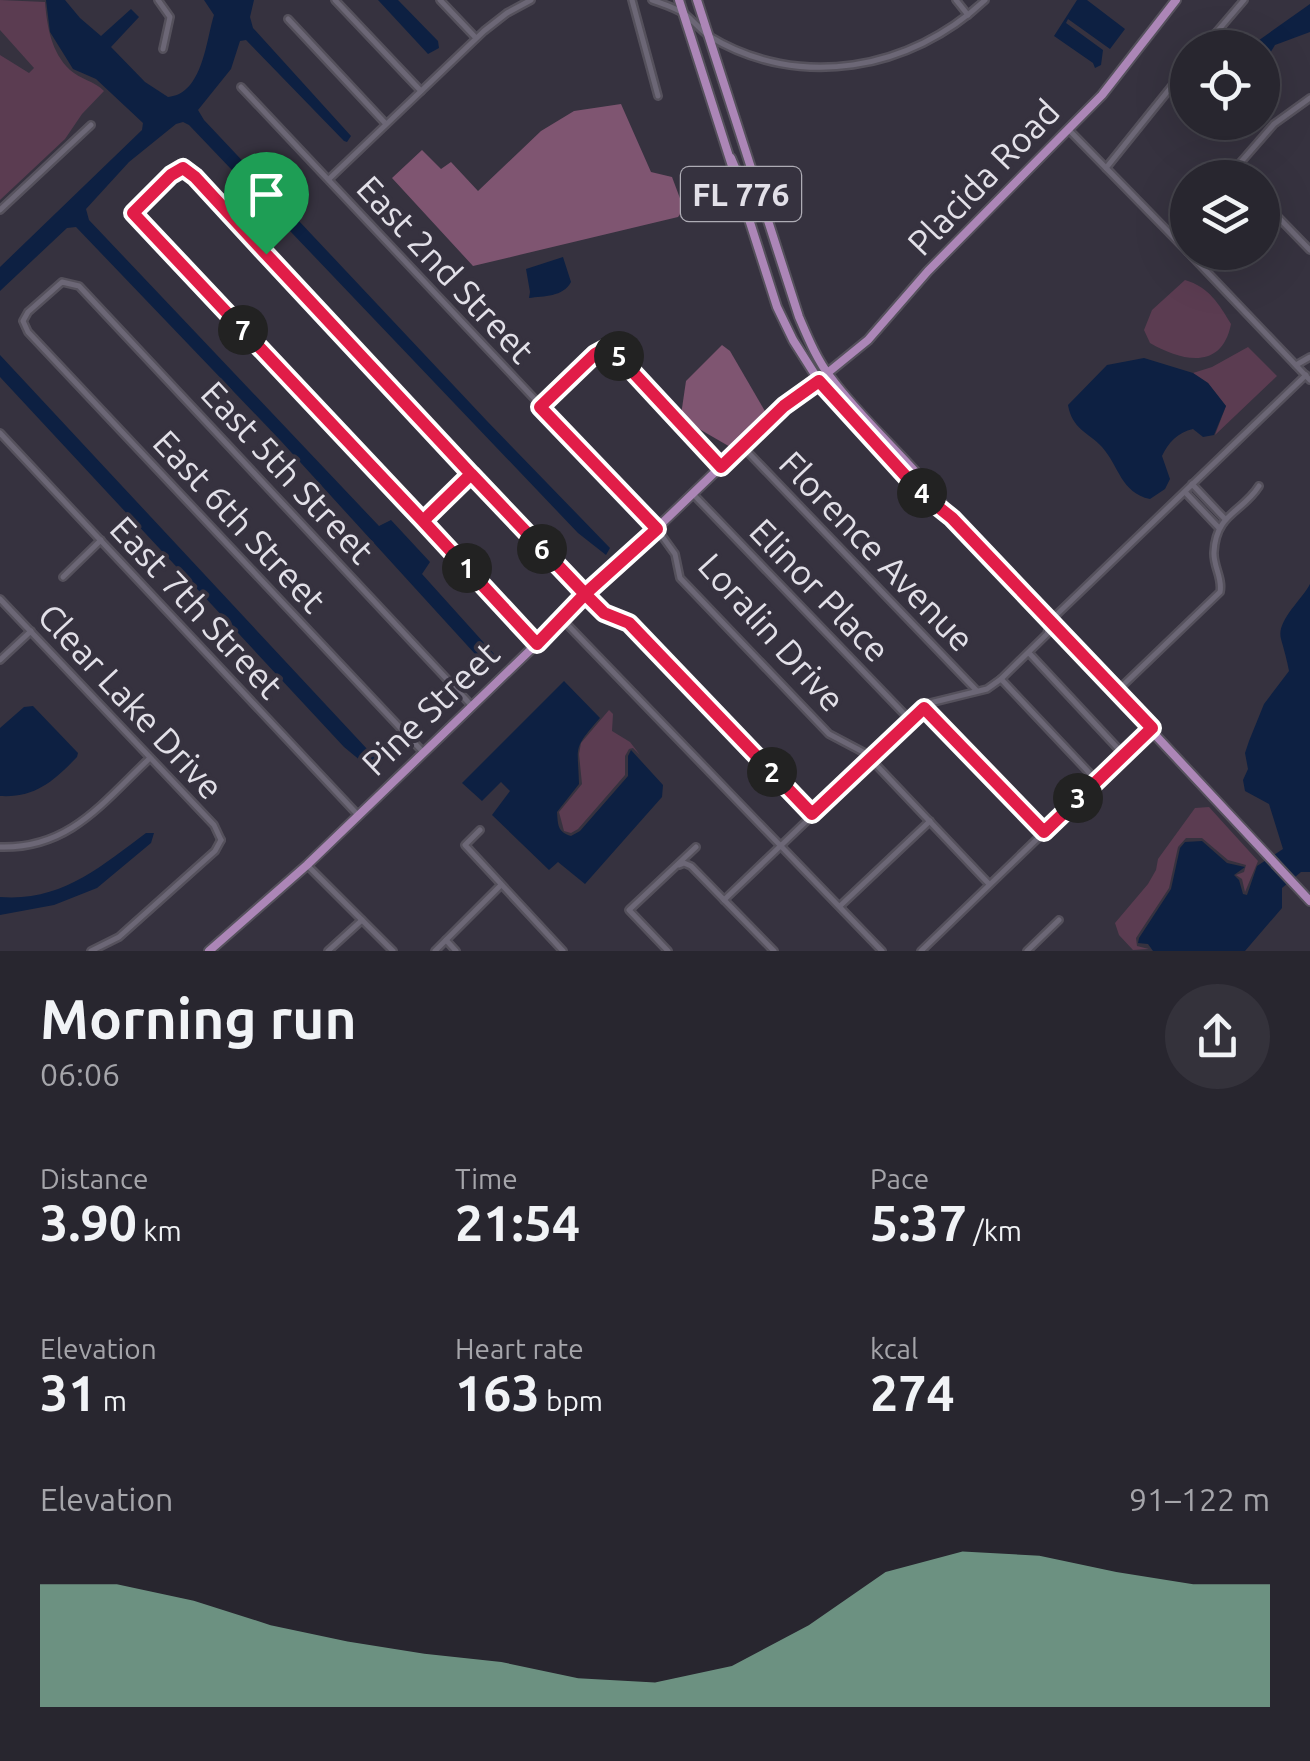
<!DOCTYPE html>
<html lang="en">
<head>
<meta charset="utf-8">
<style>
  body { margin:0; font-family:Ubuntu,sans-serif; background:#34323b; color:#f1f3f6; height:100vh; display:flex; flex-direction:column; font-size:38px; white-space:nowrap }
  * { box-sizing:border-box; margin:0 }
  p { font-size:32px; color:#a5a5aa }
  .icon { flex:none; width:55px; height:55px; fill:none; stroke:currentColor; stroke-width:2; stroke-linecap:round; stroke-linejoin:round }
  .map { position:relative; height:951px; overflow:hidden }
  .sheet { display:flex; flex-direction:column; background:#28262f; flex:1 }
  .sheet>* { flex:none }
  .fabs { position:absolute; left:1170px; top:30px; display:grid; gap:20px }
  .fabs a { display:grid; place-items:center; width:110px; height:110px; border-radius:50%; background:#28262f; box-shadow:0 10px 40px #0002,0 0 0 2px #44434b; font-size:50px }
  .pin { position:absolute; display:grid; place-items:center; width:85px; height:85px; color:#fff; margin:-102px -42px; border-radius:50% 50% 50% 0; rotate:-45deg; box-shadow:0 0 10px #0007 }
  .pin .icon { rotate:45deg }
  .km { position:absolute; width:50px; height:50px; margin:-25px; border-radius:50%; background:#222; color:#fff; font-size:28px; line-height:50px; text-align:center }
  .round { display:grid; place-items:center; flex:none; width:105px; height:105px; border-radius:52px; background:#34323b }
  .overview { display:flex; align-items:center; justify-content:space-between; height:170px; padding:0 40px }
  h1 { font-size:55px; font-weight:700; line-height:75px }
  .metrics { display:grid; grid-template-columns:repeat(3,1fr); gap:15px; height:170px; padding:10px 40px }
  .metrics div { display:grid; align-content:center }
  .metrics b { font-size:50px; font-weight:700 }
  .metrics small { font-size:28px; font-weight:400 }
  .metrics p { font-size:28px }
  .chart { height:280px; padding:20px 40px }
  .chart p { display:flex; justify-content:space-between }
  .chart svg { width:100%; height:180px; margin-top:10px; fill:#8abfa5; opacity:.7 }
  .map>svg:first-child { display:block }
  .green { fill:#5b3c51 }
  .forest { fill:#7f5571 }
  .water { fill:#0d2042 }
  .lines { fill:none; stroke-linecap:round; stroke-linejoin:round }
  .minor-casing { stroke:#55515c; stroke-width:10 }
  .major-casing { stroke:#55515c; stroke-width:12 }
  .minor { stroke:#6c6776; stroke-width:5 }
  .major { stroke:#ac86b7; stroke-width:8 }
  .route-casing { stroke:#fff; stroke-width:20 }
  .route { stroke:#e11d48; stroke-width:12 }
  .labels { text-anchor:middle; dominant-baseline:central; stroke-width:8; stroke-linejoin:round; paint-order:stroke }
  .shield { fill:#36323f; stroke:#aeacb5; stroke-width:2.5 }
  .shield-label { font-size:32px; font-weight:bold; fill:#e2e0e8 }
  .street-label { font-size:35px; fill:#e2e0e8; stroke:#36323f }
</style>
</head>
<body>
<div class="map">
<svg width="1310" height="951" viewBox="0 0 1310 951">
  <rect width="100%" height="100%" fill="#36323f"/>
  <g class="green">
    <path d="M0,0L45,2C47,26 51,52 70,70C80,79 94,81 104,91L82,114L65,139L0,200V55L29,73L34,68L0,30Z"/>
    <path d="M1185,280C1209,287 1219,304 1231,324C1222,370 1183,362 1150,343L1144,330L1152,310Z"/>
    <polygon points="1248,347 1277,376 1215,435 1226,406 1208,383 1193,373 1212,367"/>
    <polygon points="609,710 613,714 612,731 630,742 640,755 633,748 629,749 625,756 625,775 578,829 571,833 564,831 559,812 582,784 579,754 581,743"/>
    <polygon points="1209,807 1258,861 1245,892 1242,879 1236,875 1244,872 1246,865 1228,860 1202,838 1186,838 1178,847 1169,888 1136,938 1137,946 1149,949 1133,950 1119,935 1115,923 1148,884 1156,870 1158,859 1195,808"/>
  </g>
  <g class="forest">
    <polygon points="621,104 651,172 672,177 684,209 678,217 473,266 392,178 422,150 441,169 451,162 478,191 541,131 574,111"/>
    <polygon points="722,345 730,351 766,413 732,448 694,426 681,415 686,381"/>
  </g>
  <g class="water">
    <path d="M46,0H65L80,18L101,36L131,9L139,17L111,47L145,82L168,97C203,94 206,40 214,15L204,0H254L250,17L253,28L351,136L347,142L344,141L246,40L240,41L231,69L198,110L204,120L487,421L610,548L606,555L578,533L189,125L183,122L176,124L129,162L86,209L89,220L379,526L391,520L430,562L422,574L494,654L486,666L280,440L76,227L67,228L0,291V267L142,130L143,123L96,79L73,69L50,32Z"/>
    <polygon points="378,0 398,0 438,41 439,48 428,54"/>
    <polygon points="1077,0 1087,0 1125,29 1110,49 1068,19 1066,23 1103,50 1101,65 1095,68 1093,63 1054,36"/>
    <polygon points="1310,4 1310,32 1275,45 1263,65 1262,48 1253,47 1255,43"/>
    <path d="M563,257L571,282C563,297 544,296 529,298L530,292L526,269Z"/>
    <polygon points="0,355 368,750 379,753 382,759 367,766 344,747 0,377"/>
    <path d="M1144,358L1193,373L1208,383L1226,406L1214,435L1203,437L1193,429C1178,432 1168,443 1162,456L1170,479L1165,489L1150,499C1121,493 1119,466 1102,447C1088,432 1072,429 1068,405L1107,365Z"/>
    <path d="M1310,584V872H1301L1282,888V908L1245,951H1153L1148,944L1138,943L1139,938L1171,889L1180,848L1185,842L1202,841L1227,863L1245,867L1234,875L1239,880L1243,894L1247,895L1257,866L1283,849L1269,804L1245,791L1243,780L1248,769L1245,753L1249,741L1264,704L1289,671C1287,660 1284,650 1281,639C1276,621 1301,601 1310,584Z"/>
    <path d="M564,681L600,718C572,750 578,745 579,784L557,812C558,824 557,832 571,836L580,831L628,776V756L631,750L663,785L662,797L585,884L558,862L549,870L492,815L510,791L501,782L482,801L462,783Z"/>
    <path d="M33,706L78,753L77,757C54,781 35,798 0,796V728L24,707Z"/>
    <path d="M146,833H154L151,843L97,888L54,905L0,915V897C61,902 100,867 146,833Z"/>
  </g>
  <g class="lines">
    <defs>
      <g id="minor">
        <polyline points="158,0 170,17 163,49"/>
        <polyline points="335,0 421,91"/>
        <polyline points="440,0 476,38"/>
        <polyline points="632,0 658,96"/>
        <path d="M652,0C663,4 677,8 686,15C694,22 701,30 709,36C799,91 911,70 985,0"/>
        <polyline points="956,0 968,15"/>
        <polyline points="288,19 386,124"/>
        <polyline points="1203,48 1244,0"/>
        <polyline points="241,87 657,529 675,554 680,578 829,734 865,753 989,884"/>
        <polyline points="1069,130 1188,252"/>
        <polyline points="1106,168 1188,66"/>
        <polyline points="1227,178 1274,124 1310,98"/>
        <polyline points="329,179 484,31 507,13 531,0"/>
        <polyline points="1262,208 1276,215 1310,250"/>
        <polyline points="0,210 91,125"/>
        <polyline points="1188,252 1310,380"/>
        <polyline points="1296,365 1310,357"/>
        <polyline points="541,407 595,354 606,348 618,356 721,467"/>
        <polyline points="0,433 358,815"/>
        <polyline points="743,447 976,690"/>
        <polyline points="1192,484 1225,519"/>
        <polyline points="1185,492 1219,528"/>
        <polyline points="693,494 911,721"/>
        <polyline points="423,521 471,474"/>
        <polyline points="63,577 101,540"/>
        <polyline points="0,599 214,825 221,840"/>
        <polyline points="561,618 882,951"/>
        <polyline points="537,644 133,213 171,175 183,168 195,177 585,594 604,613 629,623 813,814"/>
        <polyline points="1029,653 1124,755"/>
        <polyline points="0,660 31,631"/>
        <polyline points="1001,679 1097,781"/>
        <path d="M1117,691L1220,592C1223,578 1213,566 1214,552C1216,513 1242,513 1259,486"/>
        <polyline points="924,708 1044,832"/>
        <polyline points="423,752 28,332 23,321 28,312 62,282 79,286 472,706"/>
        <polyline points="480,830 465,845 563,951"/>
        <path d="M0,847C70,849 103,802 150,758"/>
        <polyline points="307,865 393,951"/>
        <polyline points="679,865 684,863 691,866 774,951"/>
        <polyline points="724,900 930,703 987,689 1001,679 1047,634 1050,621 1306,375"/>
        <polyline points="840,906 930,821"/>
        <polyline points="446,940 456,951"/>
        <polyline points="91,951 119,937 215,851 221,840"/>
        <polyline points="328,951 362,920"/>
        <polyline points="435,951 501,885"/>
        <polyline points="668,951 629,910 696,847"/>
        <polyline points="921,951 1150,730"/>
        <polyline points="1027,951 1059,920"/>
      </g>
      <g id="major">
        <polyline points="679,0 777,307 793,340 819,381 838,405 923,493 953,518 1310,901"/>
        <path d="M697,0L799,317C808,338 817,360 831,378C865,424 910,460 944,506"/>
        <polyline points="731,158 745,191 754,196 761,193"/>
        <polyline points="209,951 307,865 766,423 868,340 928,271 1102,95 1176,0"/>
      </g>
    </defs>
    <use href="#minor" class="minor-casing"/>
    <use href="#major" class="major-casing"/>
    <use href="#minor" class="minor"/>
    <use href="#major" class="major"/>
  </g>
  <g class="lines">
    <defs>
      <polyline id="route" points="266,254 471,474 423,521 537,644 585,594 604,613 629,623 812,814 924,708 1044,832 1152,728 952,518 922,494 819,381 784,406 721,467 618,356 606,348 595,354 540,407 657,529 585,594 471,474 423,521 133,213 171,175 183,168 195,177 266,254"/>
    </defs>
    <use href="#route" class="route-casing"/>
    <use href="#route" class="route"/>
  </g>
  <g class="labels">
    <rect class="shield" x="681" y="167" width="120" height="54" rx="8"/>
    <g class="shield-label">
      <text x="741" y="194">FL 776</text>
    </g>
    <g class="street-label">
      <text transform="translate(983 177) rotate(-46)">Placida Road</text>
      <text transform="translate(446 269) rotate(47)">East 2nd Street</text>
      <text transform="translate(288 472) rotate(47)">East 5th Street</text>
      <text transform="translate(240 521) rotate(47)">East 6th Street</text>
      <text transform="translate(877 551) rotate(46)">Florence Avenue</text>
      <text transform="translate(820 590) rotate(46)">Elinor Place</text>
      <text transform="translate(197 607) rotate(47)">East 7th Street</text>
      <text transform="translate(772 632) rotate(48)">Loralin Drive</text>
      <text transform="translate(131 701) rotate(47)">Clear Lake Drive</text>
      <text transform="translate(430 708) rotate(-44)">Pine Street</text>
    </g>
  </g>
</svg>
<div class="fabs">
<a><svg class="icon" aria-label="locate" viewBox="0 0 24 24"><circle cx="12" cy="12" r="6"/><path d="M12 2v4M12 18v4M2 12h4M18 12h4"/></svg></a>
<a><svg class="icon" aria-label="layers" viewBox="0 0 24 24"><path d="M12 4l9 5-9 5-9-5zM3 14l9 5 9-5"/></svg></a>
</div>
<div class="pin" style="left:266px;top:254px;background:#1e9e55"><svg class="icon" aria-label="arrive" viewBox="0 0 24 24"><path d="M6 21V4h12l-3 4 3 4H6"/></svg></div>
<b class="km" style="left:467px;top:568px">1</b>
<b class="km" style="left:772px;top:772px">2</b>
<b class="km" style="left:1078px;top:798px">3</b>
<b class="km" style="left:922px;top:493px">4</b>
<b class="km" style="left:619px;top:356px">5</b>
<b class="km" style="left:542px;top:549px">6</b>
<b class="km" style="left:243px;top:330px">7</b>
</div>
<section class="sheet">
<div class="overview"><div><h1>Morning run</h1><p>06:06</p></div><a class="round"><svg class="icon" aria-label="share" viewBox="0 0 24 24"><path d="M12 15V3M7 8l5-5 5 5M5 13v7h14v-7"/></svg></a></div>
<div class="metrics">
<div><p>Distance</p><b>3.90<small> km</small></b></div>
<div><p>Time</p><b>21:54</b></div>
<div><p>Pace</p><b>5:37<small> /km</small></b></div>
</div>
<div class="metrics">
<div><p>Elevation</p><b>31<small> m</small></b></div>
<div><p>Heart rate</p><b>163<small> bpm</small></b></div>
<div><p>kcal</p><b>274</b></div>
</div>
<div class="chart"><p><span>Elevation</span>91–122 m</p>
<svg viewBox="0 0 160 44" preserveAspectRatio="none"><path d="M0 44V14L10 14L20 18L30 24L40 28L50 31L60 33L70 37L80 38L90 34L100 24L110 11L120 6L130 7L140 11L150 14L160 14V44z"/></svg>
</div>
</section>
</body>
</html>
